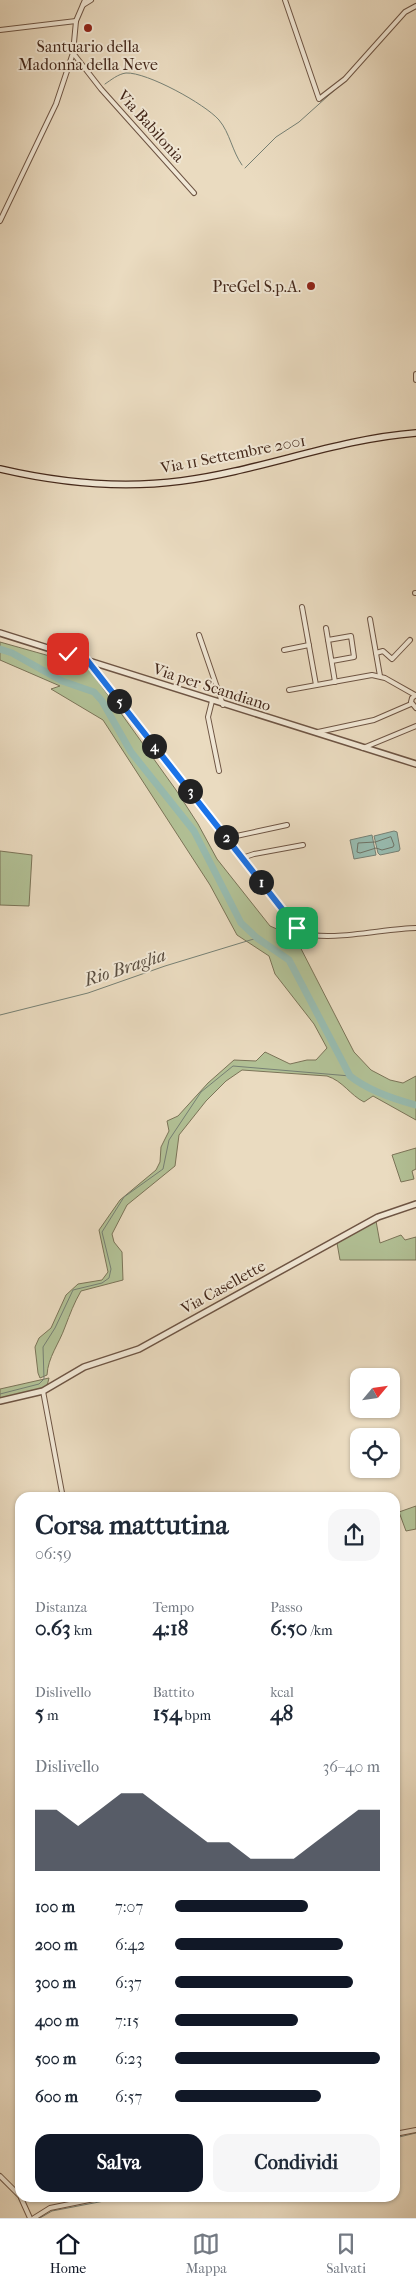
<!DOCTYPE html>
<html lang="it">
<head>
<meta charset="utf-8">
<style>
  body { margin:0; font-family:"IM FELL French Canon",serif; background:#f6f6f7; color:#1f2937; height:100vh; display:flex; flex-direction:column; font-size:19px; white-space:nowrap }
  * { box-sizing:border-box; margin:0 }
  p { font-size:16px; color:#747a83 }
  .icon { flex:none; width:28px; height:28px; fill:none; stroke:currentColor; stroke-width:2; stroke-linecap:round; stroke-linejoin:round }
  .map { position:relative; flex:1; overflow:hidden }
  .details { position:absolute; left:15px; top:1492px; width:385px; height:710px; display:flex; flex-direction:column; background:#fff; border-radius:15px; box-shadow:0 1px 4px #0004 }
  .details>* { flex:none }
  .needle { width:32px; rotate:61deg }
  .fabs { position:absolute; left:350px; top:1368px; display:grid; gap:10px }
  .fabs a { display:grid; place-items:center; width:50px; height:50px; border-radius:10px; background:#fff; box-shadow:0 1px 4px #0004; font-size:25px }
  .pin { position:absolute; display:grid; place-items:center; width:42px; height:42px; color:#fff; margin:-21px; border-radius:10px; box-shadow:0 2px 8px #0006 }
  .km { position:absolute; width:25px; height:25px; margin:-12px; border-radius:50%; background:#222; color:#fff; font-size:14px; line-height:25px; text-align:center }
  .round { display:grid; place-items:center; flex:none; width:52px; height:52px; border-radius:15px; background:#f6f6f7 }
  .head { display:flex; align-items:center; justify-content:space-between; height:85px; padding:0 20px }
  h1 { font-size:28px; font-weight:800; line-height:38px }
  .metrics { display:grid; grid-template-columns:repeat(3,1fr); gap:8px; height:85px; padding:5px 20px }
  .metrics div { display:grid; align-content:center }
  .metrics b { font-size:21px; font-weight:800 }
  .metrics small { font-size:14px; font-weight:400 }
  .metrics p { font-size:14px }
  .chart { height:140px; padding:10px 20px }
  .chart p { display:flex; justify-content:space-between }
  .chart svg { width:100%; height:90px; margin-top:5px; fill:#111827; opacity:.7 }
  .button { display:flex; gap:10px; margin-top:auto; padding:10px 20px }
  .button a { flex:1; height:58px; border-radius:15px; background:#111827; color:#fff; font-size:20px; font-weight:800; line-height:58px; text-align:center }
  .button a+a { background:#f6f6f7; color:#1f2937 }
  ul { padding:0 20px; list-style:none; font-size:16px }
  li { display:grid; grid-template-columns:80px 60px 1fr; align-items:center; height:38px }
  li i { height:12px; border-radius:6px; background:#111827 }
  .menu { display:flex; justify-content:space-around; align-items:center; height:70px; border-top:1px solid #e0e1e3; background:#fff; font-size:14px; color:#747a83 }
  .menu a { display:grid; justify-items:center; gap:2px }
  .menu .on { color:#111827 }
  .map>svg:first-child { display:block }
  .green { fill:#b2c196; stroke:#7b7458 }
  .water { fill:#98bbaf; stroke:#768074 }
  .lines { fill:none; stroke-linecap:round; stroke-linejoin:round }
  .shore { stroke:#6e7265; stroke-width:1 }
  .stream { stroke:#768074; stroke-width:1 }
  .river { stroke:#98bbaf; stroke-width:7 }
  .minor-casing { stroke:#6e5544; stroke-width:6 }
  .tertiary-casing { stroke:#6e5544; stroke-width:8 }
  .secondary-casing { stroke:#44281b; stroke-width:8 }
  .minor { stroke:#f1e8d6; stroke-width:4 }
  .tertiary { stroke:#f1e8d6; stroke-width:5 }
  .secondary { stroke:#f1e8d6; stroke-width:5.5 }
  .route-casing { stroke:#fff; stroke-width:10 }
  .route { stroke:#1a73e8; stroke-width:6 }
  .poi-dot { fill:#8f2418; stroke:#f1e8d6; stroke-width:2 }
  .labels { text-anchor:middle; dominant-baseline:central; stroke-width:4; stroke-linejoin:round; paint-order:stroke }
  .poi-label { font-size:16px; fill:#44281b; stroke:#f1e8d6 }
  .street-label { font-size:16px; fill:#44281b; stroke:#f1e8d6 }
  .water-label { font-size:18px; font-style:italic; fill:#594d40; stroke:#f1e8d6 }
</style>
</head>
<body>
<div class="map">
<svg width="416" height="2218" viewBox="0 0 416 2218">
  <rect width="100%" height="100%" fill="#eadbc0"/>
  <filter id="stains"><feTurbulence type="fractalNoise" baseFrequency=".004" numOctaves="4"/><feColorMatrix values="0 0 0 0 .2 0 0 0 0 .09 0 0 0 0 .02 0 0 0 .5 -.17"/></filter>
  <radialGradient id="worn" r=".72"><stop offset=".6" stop-color="#630" stop-opacity="0"/><stop offset="1" stop-color="#630" stop-opacity=".3"/></radialGradient>
  <g class="green">
    <path d="M0,642L78,664L90,670L176,790L198,824L217,859L270,926L295,937L354,1052L371,1070L390,1080L403,1083L416,1076V1120L373,1096L364,1102C350,1095 343,1081 327,1076L242,1070L226,1081L206,1101L179,1135L175,1166L127,1205L112,1234L114,1242L122,1252L123,1280L81,1291C74,1303 70,1314 65,1327C59,1344 48,1357 47,1375L40,1378L38,1373L35,1347L39,1338L51,1328L66,1295L78,1284L102,1280L108,1272L99,1230L120,1200L156,1170L160,1162L161,1147L169,1131L167,1121L178,1116L208,1083L234,1060L256,1061L265,1052L290,1064L307,1060H316L327,1048L314,1024L275,974L269,956L237,935L210,885L103,720L51,689L60,686L0,660Z"/>
    <polygon points="0,851 32,855 29,906 0,905"/>
    <polygon points="416,1148 416,1169 412,1171 414,1179 401,1182 392,1155"/>
    <polygon points="376,1221 380,1243 401,1235 405,1240 416,1237 416,1260 340,1260 337,1243"/>
    <polygon points="49,1378 47,1386 35,1391 0,1398 0,1389"/>
    <polygon points="416,1506 416,1529 406,1531 399,1512"/>
  </g>
  <g class="water">
    <polygon points="394,831 397,832 400,849 399,851 380,855 378,853 374,836"/>
    <polygon points="372,835 376,855 354,859 350,840"/>
  </g>
  <g class="lines">
    <polygon class="shore" points="391,837 394,845 393,847 382,850 376,848 360,853 357,852 358,843 375,842"/>
    <g class="stream">
      <polyline points="350,76 386,36"/>
      <path d="M105,84C111,80 118,74 126,73C147,72 205,104 219,120C230,133 232,151 242,165"/>
      <polyline points="245,168 276,137 299,122 338,87"/>
      <polyline points="0,1015 88,993 165,966 257,938"/>
      <polyline points="0,1394 39,1384 44,1379 43,1347 55,1328 73,1290 102,1283 109,1278 111,1269 102,1232 124,1197 163,1169 169,1140 201,1092 233,1066 350,1076"/>
      <polyline points="395,2138 416,2133"/>
      <polyline points="40,2218 52,2211 120,2198"/>
    </g>
    <path class="river" d="M0,649L12,653L62,681L94,692L102,701L131,752L194,831L241,923L257,938L289,960L350,1076C369,1091 393,1099 416,1105"/>
    <defs>
      <g id="minor">
        <polyline points="285,0 319,99 345,79 405,12 416,6"/>
        <polyline points="83,5 91,0"/>
        <polyline points="0,30 76,21"/>
        <polyline points="73,53 101,89 194,193"/>
        <polyline points="0,221 56,104 73,53 76,21 85,0"/>
        <polyline points="416,374 416,380"/>
        <polyline points="415,593 416,593"/>
        <polyline points="302,607 316,685"/>
        <polyline points="370,619 380,676"/>
        <polyline points="326,628 328,640"/>
        <polyline points="199,635 223,705"/>
        <polyline points="284,650 309,645"/>
        <polyline points="376,653 383,651 392,659 410,640"/>
        <path d="M88,661L301,932C326,943 386,928 416,928"/>
        <polyline points="332,661 354,657 351,636 328,640 335,682"/>
        <polyline points="289,690 372,675 385,678 415,695"/>
        <polyline points="416,695 412,698 411,702 416,708"/>
        <polyline points="212,701 208,717 219,771"/>
        <polyline points="318,732 374,720 411,704"/>
        <polyline points="363,748 416,726"/>
        <polyline points="227,838 287,825"/>
        <polyline points="242,858 254,854 303,845"/>
        <polyline points="43,1391 63,1498"/>
        <polyline points="395,2134 416,2130"/>
        <polyline points="0,2176 20,2196"/>
        <polyline points="21,2198 30,2218"/>
        <polyline points="34,2218 50,2208 99,2198"/>
      </g>
      <g id="tertiary">
        <polyline points="0,633 416,764"/>
        <polyline points="0,1401 43,1391 84,1367 139,1349 378,1217 416,1204"/>
      </g>
      <path id="secondary" d="M0,469C60,483 120,489 181,481C260,471 336,439 416,433"/>
    </defs>
    <use href="#minor" class="minor-casing"/>
    <use href="#tertiary" class="tertiary-casing"/>
    <use href="#secondary" class="secondary-casing"/>
    <use href="#minor" class="minor"/>
    <use href="#tertiary" class="tertiary"/>
    <use href="#secondary" class="secondary"/>
  </g>
  <g class="lines">
    <defs>
      <polyline id="route" points="68,654 87,660 297,928"/>
    </defs>
    <use href="#route" class="route-casing"/>
    <use href="#route" class="route"/>
  </g>
  <g class="poi-dot">
    <circle cx="88" cy="28" r="5"/>
    <circle cx="311" cy="286" r="5"/>
  </g>
  <g class="labels">
    <g class="poi-label">
      <text x="88" y="46">Santuario della<tspan x="88" dy="18">Madonna della Neve</tspan></text>
      <text x="301" y="286" text-anchor="end">PreGel S.p.A.</text>
    </g>
    <g class="street-label">
      <text transform="translate(151 126) rotate(48)">Via Babilonia</text>
      <text transform="translate(233 454) rotate(-11)">Via 11 Settembre 2001</text>
      <text transform="translate(212 687) rotate(18)">Via per Scandiano</text>
      <text transform="translate(223 1287) rotate(-29)">Via Casellette</text>
    </g>
    <g class="water-label">
      <text transform="translate(125 968) rotate(-18)">Rio Braglia</text>
    </g>
  </g>
  <rect width="100%" height="100%" filter="url(#stains)"/>
  <rect width="100%" height="100%" fill="url(#worn)"/>
</svg>
<div class="fabs">
<a><svg class="needle" viewBox="-14 -14 28 28"><path d="M0-13l5 13h-10z" fill="#e53935"/><path d="M0 13l5-13h-10z" fill="#747a83"/></svg></a>
<a><svg class="icon" aria-label="locate" viewBox="0 0 24 24"><circle cx="12" cy="12" r="6"/><path d="M12 2v4M12 18v4M2 12h4M18 12h4"/></svg></a>
</div>
<div class="pin" style="left:297px;top:928px;background:#1e9e55"><svg class="icon" aria-label="arrive" viewBox="0 0 24 24"><path d="M6 21V4h12l-3 4 3 4H6"/></svg></div>
<div class="pin" style="left:68px;top:654px;background:#d93025"><svg class="icon" aria-label="check" viewBox="0 0 24 24"><path d="M5 12l5 5 9-10"/></svg></div>
<b class="km" style="left:261px;top:882px">1</b>
<b class="km" style="left:226px;top:837px">2</b>
<b class="km" style="left:190px;top:791px">3</b>
<b class="km" style="left:154px;top:746px">4</b>
<b class="km" style="left:119px;top:701px">5</b>
<section class="details">
<div class="head"><div><h1>Corsa mattutina</h1><p>06:59</p></div><a class="round"><svg class="icon" aria-label="share" viewBox="0 0 24 24"><path d="M12 15V3M7 8l5-5 5 5M5 13v7h14v-7"/></svg></a></div>
<div class="metrics">
<div><p>Distanza</p><b>0.63<small> km</small></b></div>
<div><p>Tempo</p><b>4:18</b></div>
<div><p>Passo</p><b>6:50<small> /km</small></b></div>
</div>
<div class="metrics">
<div><p>Dislivello</p><b>5<small> m</small></b></div>
<div><p>Battito</p><b>154<small> bpm</small></b></div>
<div><p>kcal</p><b>48</b></div>
</div>
<div class="chart"><p><span>Dislivello</span>36–40 m</p>
<svg viewBox="0 0 160 44" preserveAspectRatio="none"><path d="M0 44V14L10 14L20 22L30 14L40 6L50 6L60 14L70 22L80 30L90 30L100 38L110 38L120 38L130 30L140 22L150 14L160 14V44z"/></svg>
</div>
<ul>
<li><b>100 m</b>7:07<i style="width:65%"></i></li>
<li><b>200 m</b>6:42<i style="width:82%"></i></li>
<li><b>300 m</b>6:37<i style="width:87%"></i></li>
<li><b>400 m</b>7:15<i style="width:60%"></i></li>
<li><b>500 m</b>6:23<i style="width:100%"></i></li>
<li><b>600 m</b>6:57<i style="width:71%"></i></li>
</ul>
<div class="button"><a>Salva</a><a>Condividi</a></div>
</section>
</div>
<nav class="menu">
<a class="on"><svg class="icon" aria-label="home" viewBox="0 0 24 24"><path d="M3 11l9-7 9 7M6 9v11h12V9"/></svg>Home</a>
<a><svg class="icon" aria-label="map" viewBox="0 0 24 24"><path d="M3 6l6-2 6 2 6-2v14l-6 2-6-2-6 2zM9 4v14M15 6v14"/></svg>Mappa</a>
<a><svg class="icon" aria-label="saved" viewBox="0 0 24 24"><path d="M7 4h10v16l-5-4-5 4z"/></svg>Salvati</a>
</nav>
</body>
</html>
